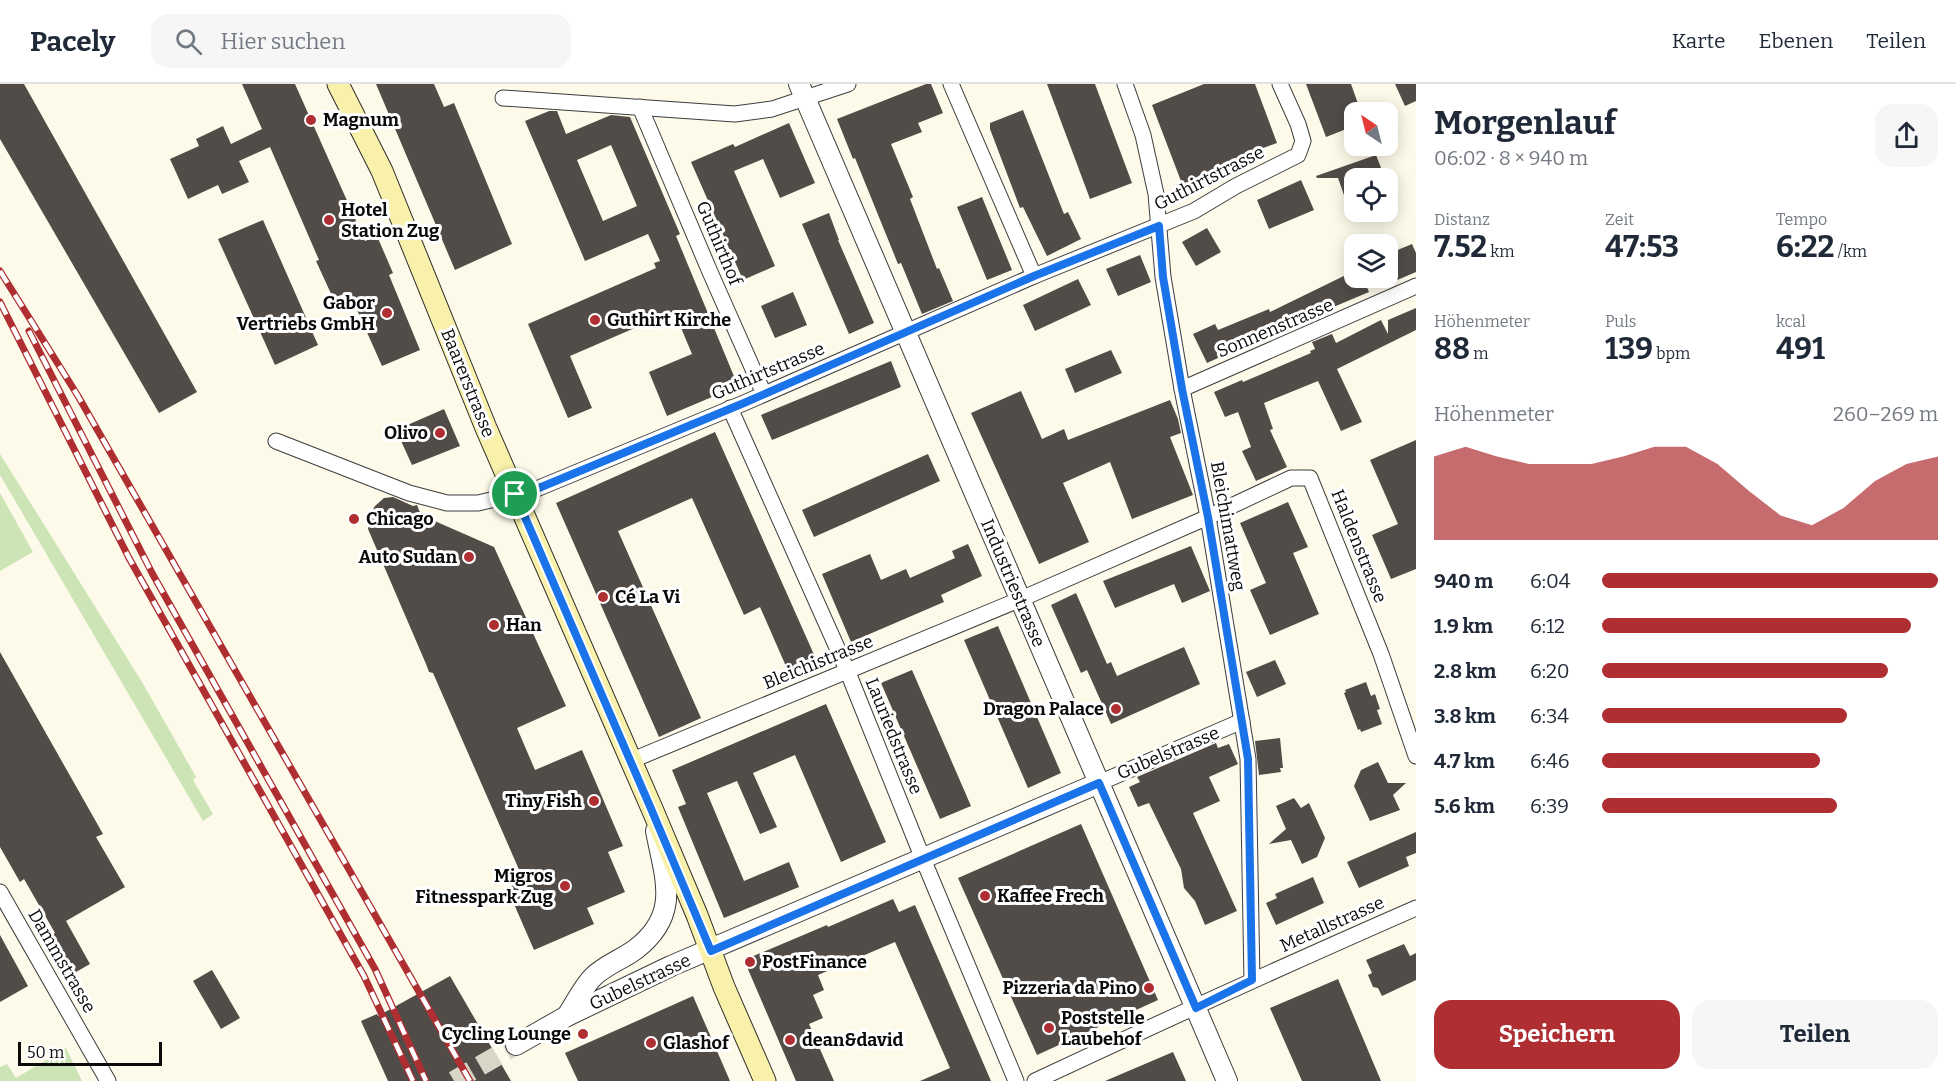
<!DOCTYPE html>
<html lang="de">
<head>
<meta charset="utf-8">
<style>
  body { margin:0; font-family:Bitter,serif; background:#f6f6f7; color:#1f2937; height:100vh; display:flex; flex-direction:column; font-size:22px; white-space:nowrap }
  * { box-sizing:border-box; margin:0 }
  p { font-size:20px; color:#747a83 }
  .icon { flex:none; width:33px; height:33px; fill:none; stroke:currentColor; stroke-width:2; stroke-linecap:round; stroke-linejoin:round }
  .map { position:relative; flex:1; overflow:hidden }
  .drawer { display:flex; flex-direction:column; background:#fff; width:540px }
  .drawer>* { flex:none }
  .needle { width:39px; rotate:325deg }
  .controls { position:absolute; left:1344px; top:18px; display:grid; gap:12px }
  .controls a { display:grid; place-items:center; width:54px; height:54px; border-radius:12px; background:#fff; box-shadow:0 3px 15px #0003; font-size:30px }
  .scale { position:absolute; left:18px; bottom:15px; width:144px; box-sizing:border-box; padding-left:6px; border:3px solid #0a0a0a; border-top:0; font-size:16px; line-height:21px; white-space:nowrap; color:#0a0a0a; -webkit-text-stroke:4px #fff; paint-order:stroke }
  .pin { position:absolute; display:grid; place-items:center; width:51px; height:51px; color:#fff; margin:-26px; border:3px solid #fff; border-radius:50%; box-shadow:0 2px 6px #0007 }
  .round { display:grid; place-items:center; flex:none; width:63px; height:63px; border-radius:18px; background:#f6f6f7 }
  .overview { display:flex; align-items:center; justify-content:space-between; height:102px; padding:0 18px }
  h1 { font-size:33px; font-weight:700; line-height:45px }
  .stats { display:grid; grid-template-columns:repeat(3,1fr); gap:9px; height:102px; padding:6px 18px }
  .stats div { display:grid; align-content:center }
  .stats b { font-size:30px; font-weight:700 }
  .stats small { font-size:16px; font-weight:400 }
  .stats p { font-size:16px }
  .chart { height:168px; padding:12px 18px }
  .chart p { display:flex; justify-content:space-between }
  .chart svg { width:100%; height:108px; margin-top:6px; fill:#ae2e32; opacity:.7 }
  .button { display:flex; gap:12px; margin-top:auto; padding:12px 18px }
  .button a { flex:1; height:69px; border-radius:18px; background:#ae2e32; color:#fff; font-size:24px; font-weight:700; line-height:69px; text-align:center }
  .button a+a { background:#f6f6f7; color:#1f2937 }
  ul { padding:0 18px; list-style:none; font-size:20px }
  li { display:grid; grid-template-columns:96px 72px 1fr; align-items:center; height:45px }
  li i { height:15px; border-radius:8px; background:#ae2e32 }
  header { display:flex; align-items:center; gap:36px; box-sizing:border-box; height:84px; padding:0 30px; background:#fff; border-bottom:2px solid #e0e1e3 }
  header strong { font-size:28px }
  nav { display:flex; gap:33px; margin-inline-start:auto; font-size:21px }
  .search { width:420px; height:54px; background:#f6f6f7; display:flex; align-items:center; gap:15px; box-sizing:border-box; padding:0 21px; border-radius:18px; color:#747a83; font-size:22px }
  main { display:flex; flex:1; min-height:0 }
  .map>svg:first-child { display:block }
  .green { fill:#cde4b6 }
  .building { fill:#524c48; fill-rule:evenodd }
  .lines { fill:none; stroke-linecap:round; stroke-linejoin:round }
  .tertiary-tunnel { stroke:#d9d6c8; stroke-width:20; stroke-dasharray:20 10; stroke-linecap:butt }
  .minor-casing { stroke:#3d3d3d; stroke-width:17 }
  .tertiary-casing { stroke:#3d3d3d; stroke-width:22 }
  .secondary-casing { stroke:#2c2c2c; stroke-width:23 }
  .minor { stroke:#fff; stroke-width:15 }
  .tertiary { stroke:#fff; stroke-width:20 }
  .secondary { stroke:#f9f1a9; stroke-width:21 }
  .rail-casing { stroke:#ae2e32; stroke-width:7 }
  .rail { stroke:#fff; stroke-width:4.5; stroke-dasharray:14; stroke-linecap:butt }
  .route-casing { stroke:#fff; stroke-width:12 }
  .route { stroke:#1a73e8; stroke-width:8 }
  .poi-dot { fill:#ae2e32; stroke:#fff; stroke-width:2 }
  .labels { text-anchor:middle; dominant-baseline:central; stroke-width:6; stroke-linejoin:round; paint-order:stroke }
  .poi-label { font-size:18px; font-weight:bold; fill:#0a0a0a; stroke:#fff; text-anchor:start }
  .street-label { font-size:18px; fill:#0a0a0a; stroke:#fff }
</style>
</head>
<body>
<header>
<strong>Pacely</strong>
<div class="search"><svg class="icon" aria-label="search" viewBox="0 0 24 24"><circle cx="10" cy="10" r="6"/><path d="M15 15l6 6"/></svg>Hier suchen</div>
<nav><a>Karte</a><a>Ebenen</a><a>Teilen</a></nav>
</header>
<main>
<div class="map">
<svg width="1416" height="997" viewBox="0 0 1416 997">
  <rect width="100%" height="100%" fill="#fdfae9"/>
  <g class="green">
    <polygon points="0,370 142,598 196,693 193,696 213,730 203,737 0,391"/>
    <polygon points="0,409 33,468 0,487"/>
    <polygon points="66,964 82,997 0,997 0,983 7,980 16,994"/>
  </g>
  <g class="building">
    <polygon points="0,0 24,0 197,308 159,329 0,55"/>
    <polygon points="242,0 295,0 365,157 377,152 393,189 389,191 420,266 382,282 349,208 333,214 316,177 319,176 270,63 239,77 249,98 222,110 218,101 188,115 170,75 199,62 196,55 223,42 231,60 262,45"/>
    <polygon points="376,0 434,0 444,23 454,19 512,160 455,186"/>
    <polygon points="926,0 931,0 943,29 918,39 922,48 891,60 913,113 910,115 937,185 939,184 953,217 922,230 901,179 898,180 855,74 853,75 837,35"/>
    <polygon points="1047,0 1095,0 1132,99 1090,115"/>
    <polygon points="1204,0 1255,0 1277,59 1223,79 1227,88 1184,105 1152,21"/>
    <polygon points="1306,0 1351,0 1361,28 1354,28 1354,42 1326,53"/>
    <polygon points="1395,0 1416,0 1416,17 1405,22"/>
    <polygon points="1023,26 1064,130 1068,128 1081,155 1047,172 1023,123 1020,124 990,45 990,39"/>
    <path d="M549,27H557L566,50L611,31L630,33L680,150L676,152L738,302L667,332L649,288L692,270L674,227L570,272L592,324L568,334L528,240L656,184L654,179L660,177L648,150L585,177L525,37ZM611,61L637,122L603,137L577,76Z"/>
    <polygon points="789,39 815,99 780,114 763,75 734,87 775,182 743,196 691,78 733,60 735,63"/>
    <polygon points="1376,71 1385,94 1354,94 1354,134 1352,134 1338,94 1317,94 1316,92"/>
    <polygon points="1301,96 1314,126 1269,145 1257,116"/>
    <polygon points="982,113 1012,186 987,196 957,123"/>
    <polygon points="829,129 839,156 838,156 874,239 849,250 802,140"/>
    <polygon points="263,136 318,261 275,281 218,155"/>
    <polygon points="1207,144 1221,168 1196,182 1182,158"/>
    <polygon points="1412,160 1416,169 1416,188 1388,200 1388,170"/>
    <polygon points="1140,171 1151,198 1118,212 1106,185"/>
    <polygon points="1354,187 1354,194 1363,194 1369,208 1324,227 1326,231 1304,241 1302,237 1228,267 1229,269 1207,279 1193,250 1215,240 1218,246 1269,225 1270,228"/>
    <polygon points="1078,195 1091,221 1035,247 1023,221"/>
    <polygon points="793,208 807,241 775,254 761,222"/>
    <polygon points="1416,224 1416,246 1337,285 1362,338 1341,347 1318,297 1264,319 1273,345 1270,346 1287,383 1256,397 1242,367 1251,363 1238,328 1225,333 1214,308 1242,296 1243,298 1311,269 1310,267 1315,265 1312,258 1332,250 1336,259 1381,236 1388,250 1388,236"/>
    <polygon points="1111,266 1122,289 1075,309 1065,285"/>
    <polygon points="891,277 901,303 772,356 761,331"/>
    <polygon points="1021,307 1042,355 1064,345 1068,356 1170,316 1178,335 1181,349 1170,353 1193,411 1132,435 1110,378 1063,399 1089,458 1039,480 971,329"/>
    <polygon points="444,325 460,362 412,381 396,346"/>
    <polygon points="715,348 820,584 792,596 760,523 744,531 692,414 618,447 701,634 659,653 556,419"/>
    <polygon points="1416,356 1416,485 1391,495 1372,451 1398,440 1370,376"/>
    <polygon points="928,370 940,397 814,453 802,426"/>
    <polygon points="393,413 413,422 417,421 421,431 494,463 566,622 517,644 535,686 582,666 623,762 608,768 625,808 587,824 594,840 534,866 507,804 524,797 433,589 429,588 426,580 368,445 371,429 375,422 384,414"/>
    <polygon points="1288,418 1308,463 1293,469 1319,530 1270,551 1250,506 1266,499 1240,439"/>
    <polygon points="968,460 982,492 941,511 944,518 851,558 822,490 870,470 881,496 906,485 910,494 955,474 952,467"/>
    <polygon points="1191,462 1210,507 1182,519 1174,500 1115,524 1103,497"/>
    <polygon points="1076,509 1107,580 1111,578 1117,592 1184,563 1200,600 1111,640 1087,586 1081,589 1051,521"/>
    <polygon points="998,542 1061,689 1028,704 964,556"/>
    <polygon points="0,568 103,750 96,753 125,803 66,837 90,880 69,892 47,853 55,849 24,795 20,798 0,763"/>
    <polygon points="1275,576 1286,600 1257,613 1246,588"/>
    <polygon points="912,586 971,722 940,735 881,599"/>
    <polygon points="1366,598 1371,612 1375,610 1380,625 1377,626 1382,640 1361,648 1360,645 1358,646 1344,609 1346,608 1345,606"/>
    <polygon points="826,620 886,758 841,778 795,671 753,689 777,743 760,750 737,697 707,709 744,797 789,778 799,803 724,834 678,723 686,720 672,686"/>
    <polygon points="1280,654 1283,684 1280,684 1281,688 1259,691 1255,657"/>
    <polygon points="1216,659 1218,664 1229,660 1238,680 1209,693 1220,717 1193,729 1237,827 1205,841 1195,817 1184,804 1181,785 1149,719 1138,723 1129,703 1140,698 1137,693"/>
    <polygon points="1378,678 1388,699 1406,699 1393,711 1400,726 1370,737 1354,702 1361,686"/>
    <polygon points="1294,714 1301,724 1309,719 1325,754 1317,773 1302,780 1291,756 1269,760 1286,745 1276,722"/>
    <polygon points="1081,740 1158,916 1037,971 958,794"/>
    <polygon points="1416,748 1416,769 1406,773 1409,782 1359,804 1347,778"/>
    <polygon points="1313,793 1324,819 1276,841 1266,819 1277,814 1275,810"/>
    <polygon points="893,815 899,828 915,821 991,997 920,997 950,984 895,858 818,891 824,906 813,911 823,934 809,940 834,997 796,997 744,876 827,841 828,843"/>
    <polygon points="0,851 28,902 0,918"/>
    <polygon points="1404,860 1410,872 1416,869 1416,896 1382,912 1378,904 1373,903 1368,891 1372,889 1366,876"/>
    <polygon points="212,886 240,934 221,945 193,897"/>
    <polygon points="450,892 511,997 388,997 361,937 377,930 378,932"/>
    <polygon points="1338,895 1381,997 1302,997 1270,924"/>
    <polygon points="693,912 730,997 578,997 565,969"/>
    <polygon points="1173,968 1186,997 1105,997"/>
  </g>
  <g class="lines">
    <polyline class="tertiary-tunnel" points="454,997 516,961"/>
    <defs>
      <g id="minor">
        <polyline points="951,0 1034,192"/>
        <polyline points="1125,0 1143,51 1156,110 1163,193 1182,305 1208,433 1248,675 1252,896"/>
        <polyline points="503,14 735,30 772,25 848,0"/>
        <polyline points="640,23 710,188 764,310"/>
        <polyline points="1182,305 1416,202"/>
        <polyline points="730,324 847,586 923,775 1016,997"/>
        <polyline points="276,357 409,409 447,419 478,419 534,406 744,319 1034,192 1194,127 1236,102 1298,71 1303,57 1298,40 1280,0"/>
        <polyline points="630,677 1021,515 1208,433 1291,394 1310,394 1381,570 1416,672"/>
        <polyline points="1099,699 1242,637"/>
        <polyline points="0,808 108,997"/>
        <path d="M1035,997C1161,938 1288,880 1416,824"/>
      </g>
      <g id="tertiary">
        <polyline points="799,0 1227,997"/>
        <path d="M567,932C575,920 583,903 593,893C605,881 623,875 636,865C681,830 665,795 656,747"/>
        <polyline points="516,961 567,932 671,882 1099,699"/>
      </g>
      <polyline id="secondary" points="338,0 382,87 486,344 653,727 697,831 724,903 765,997"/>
    </defs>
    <use href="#minor" class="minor-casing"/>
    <use href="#tertiary" class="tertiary-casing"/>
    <use href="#secondary" class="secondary-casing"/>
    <use href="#minor" class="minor"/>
    <use href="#tertiary" class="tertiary"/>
    <use href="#secondary" class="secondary"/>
    <defs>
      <g id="rail">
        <polyline points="0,187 78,312 470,997"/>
        <polyline points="0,218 129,474 364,892 413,997"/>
        <polyline points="29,247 152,489 375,885 426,997"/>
      </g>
    </defs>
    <use href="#rail" class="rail-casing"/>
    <use href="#rail" class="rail"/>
  </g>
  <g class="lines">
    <defs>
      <polygon id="route" points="1159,142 1163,193 1182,305 1208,433 1248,675 1252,896 1196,924 1099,699 711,867 652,727 515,410 534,406 744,319 1034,192"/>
    </defs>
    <use href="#route" class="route-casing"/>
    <use href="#route" class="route"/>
  </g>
  <g class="poi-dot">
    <circle cx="311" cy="36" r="6"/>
    <circle cx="329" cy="136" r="6"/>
    <circle cx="387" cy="229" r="6"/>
    <circle cx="595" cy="236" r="6"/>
    <circle cx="440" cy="349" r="6"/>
    <circle cx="354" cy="435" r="6"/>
    <circle cx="469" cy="473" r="6"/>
    <circle cx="603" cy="513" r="6"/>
    <circle cx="494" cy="541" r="6"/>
    <circle cx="1116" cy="625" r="6"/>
    <circle cx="594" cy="717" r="6"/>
    <circle cx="565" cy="802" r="6"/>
    <circle cx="985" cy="812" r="6"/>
    <circle cx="750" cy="878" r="6"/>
    <circle cx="1149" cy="904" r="6"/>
    <circle cx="1049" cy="944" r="6"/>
    <circle cx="583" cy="950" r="6"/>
    <circle cx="790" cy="956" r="6"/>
    <circle cx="651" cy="959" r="6"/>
  </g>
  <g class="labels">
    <g class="poi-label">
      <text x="323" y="36">Magnum</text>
      <text x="341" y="126">Hotel<tspan x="341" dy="21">Station Zug</tspan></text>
      <text x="375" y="219" text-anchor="end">Gabor<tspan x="375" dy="21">Vertriebs GmbH</tspan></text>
      <text x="607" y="236">Guthirt Kirche</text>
      <text x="428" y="349" text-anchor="end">Olivo</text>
      <text x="366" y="435">Chicago</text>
      <text x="457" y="473" text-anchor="end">Auto Sudan</text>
      <text x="615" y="513">Cé La Vi</text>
      <text x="506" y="541">Han</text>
      <text x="1104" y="625" text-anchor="end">Dragon Palace</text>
      <text x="582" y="717" text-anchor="end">Tiny Fish</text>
      <text x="553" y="792" text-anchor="end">Migros<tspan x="553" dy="21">Fitnesspark Zug</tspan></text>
      <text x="997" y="812">Kaffee Frech</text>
      <text x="762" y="878">PostFinance</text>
      <text x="1137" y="904" text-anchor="end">Pizzeria da Pino</text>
      <text x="1061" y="934">Poststelle<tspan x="1061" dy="21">Laubehof</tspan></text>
      <text x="571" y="950" text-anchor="end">Cycling Lounge</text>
      <text x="802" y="956">dean&amp;david</text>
      <text x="663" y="959">Glashof</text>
    </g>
    <g class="street-label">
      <text transform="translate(1209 94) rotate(-27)">Guthirtstrasse</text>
      <text transform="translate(719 159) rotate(67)">Guthirthof</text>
      <text transform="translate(1275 244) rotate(-23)">Sonnenstrasse</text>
      <text transform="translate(768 287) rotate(-23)">Guthirtstrasse</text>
      <text transform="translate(468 299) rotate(68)">Baarerstrasse</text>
      <text transform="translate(1228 442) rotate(80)">Bleichimattweg</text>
      <text transform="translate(1359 462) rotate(68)">Haldenstrasse</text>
      <text transform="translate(1013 499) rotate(67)">Industriestrasse</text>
      <text transform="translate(818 578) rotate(-22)">Bleichistrasse</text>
      <text transform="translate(894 652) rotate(68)">Lauriedstrasse</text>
      <text transform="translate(1168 669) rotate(-23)">Gubelstrasse</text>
      <text transform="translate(1332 840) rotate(-24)">Metallstrasse</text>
      <text transform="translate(62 877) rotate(60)">Dammstrasse</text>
      <text transform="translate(640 898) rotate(-25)">Gubelstrasse</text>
    </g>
  </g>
</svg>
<div class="controls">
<a><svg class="needle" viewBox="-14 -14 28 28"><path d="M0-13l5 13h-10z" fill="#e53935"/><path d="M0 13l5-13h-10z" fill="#747a83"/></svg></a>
<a><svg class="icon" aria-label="locate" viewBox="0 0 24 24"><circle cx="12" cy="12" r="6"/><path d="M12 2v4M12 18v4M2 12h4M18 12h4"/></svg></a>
<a><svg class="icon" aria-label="layers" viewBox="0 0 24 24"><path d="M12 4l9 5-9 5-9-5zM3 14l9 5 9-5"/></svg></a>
</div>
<div class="scale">50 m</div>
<div class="pin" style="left:515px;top:410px;background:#1e9e55"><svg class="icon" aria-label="arrive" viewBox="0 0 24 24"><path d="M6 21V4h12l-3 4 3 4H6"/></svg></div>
</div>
<section class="drawer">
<div class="overview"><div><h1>Morgenlauf</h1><p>06:02 · 8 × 940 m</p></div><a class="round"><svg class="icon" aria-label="share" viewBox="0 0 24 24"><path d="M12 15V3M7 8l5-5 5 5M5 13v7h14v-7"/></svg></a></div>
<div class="stats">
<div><p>Distanz</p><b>7.52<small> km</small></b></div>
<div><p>Zeit</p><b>47:53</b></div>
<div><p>Tempo</p><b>6:22<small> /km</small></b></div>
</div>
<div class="stats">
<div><p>Höhenmeter</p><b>88<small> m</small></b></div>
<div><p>Puls</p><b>139<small> bpm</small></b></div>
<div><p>kcal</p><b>491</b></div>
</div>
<div class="chart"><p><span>Höhenmeter</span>260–269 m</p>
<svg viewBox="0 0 160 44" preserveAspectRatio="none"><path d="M0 44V10L10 6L20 10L30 13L40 13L50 13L60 10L70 6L80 6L90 13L100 24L110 34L120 38L130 31L140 20L150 13L160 10V44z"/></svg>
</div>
<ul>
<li><b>940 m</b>6:04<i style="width:100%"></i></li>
<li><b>1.9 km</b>6:12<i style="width:92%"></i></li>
<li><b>2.8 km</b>6:20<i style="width:85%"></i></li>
<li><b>3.8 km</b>6:34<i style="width:73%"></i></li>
<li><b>4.7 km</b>6:46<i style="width:65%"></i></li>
<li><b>5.6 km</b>6:39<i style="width:70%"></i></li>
</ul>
<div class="button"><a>Speichern</a><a>Teilen</a></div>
</section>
</main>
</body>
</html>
